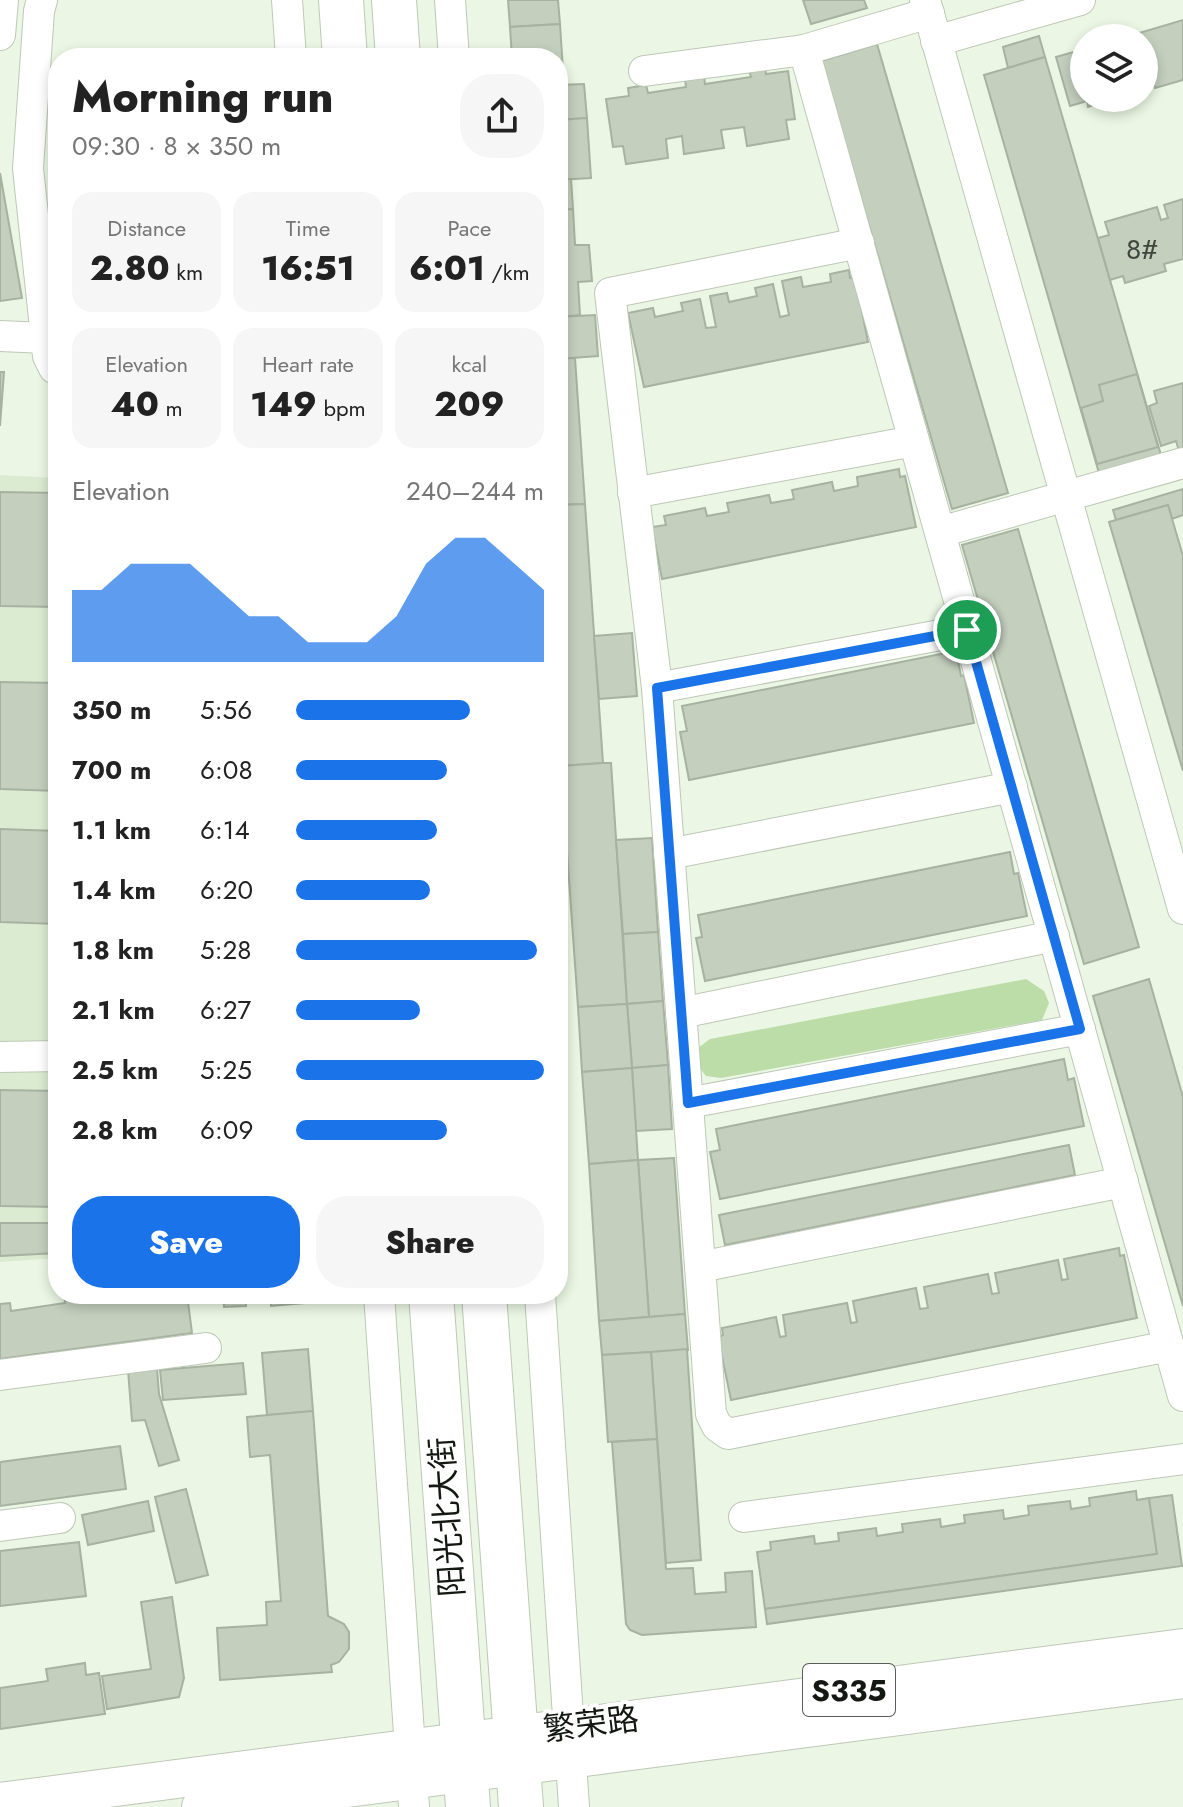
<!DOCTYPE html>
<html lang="en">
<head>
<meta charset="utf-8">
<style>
  body { margin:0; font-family:Jost,"Noto Sans SC",sans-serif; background:#f6f6f6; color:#222; height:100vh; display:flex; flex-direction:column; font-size:30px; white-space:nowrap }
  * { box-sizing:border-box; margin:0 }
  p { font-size:26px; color:#767676 }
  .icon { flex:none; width:44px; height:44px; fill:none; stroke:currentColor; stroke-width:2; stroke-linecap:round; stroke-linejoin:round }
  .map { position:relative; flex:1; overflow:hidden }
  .drawer { position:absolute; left:48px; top:48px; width:520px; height:1256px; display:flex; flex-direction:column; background:#fff; border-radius:32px; box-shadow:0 4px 12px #0003 }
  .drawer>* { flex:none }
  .tools { position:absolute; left:1070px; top:24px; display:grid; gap:16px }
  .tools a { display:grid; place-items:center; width:88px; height:88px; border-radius:50%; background:#fff; box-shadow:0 4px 12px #0003; font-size:40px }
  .pin { position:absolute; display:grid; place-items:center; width:68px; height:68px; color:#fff; margin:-34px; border:4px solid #fff; border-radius:50%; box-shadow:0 2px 8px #0007 }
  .round { display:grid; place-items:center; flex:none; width:84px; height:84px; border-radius:32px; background:#f6f6f6 }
  .head { display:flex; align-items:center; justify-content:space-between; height:136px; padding:0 24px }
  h1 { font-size:44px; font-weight:800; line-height:60px }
  .figures { display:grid; grid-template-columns:repeat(3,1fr); gap:12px; height:136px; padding:8px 24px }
  .figures div { display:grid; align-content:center; border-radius:20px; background:#f6f6f6; text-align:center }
  .figures b { font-size:34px; font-weight:800 }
  .figures small { font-size:22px; font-weight:400 }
  .figures p { font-size:22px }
  .chart { height:224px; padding:16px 24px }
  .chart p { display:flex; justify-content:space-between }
  .chart svg { width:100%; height:144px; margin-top:8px; fill:#1a73e8; opacity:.7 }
  .primary-button { display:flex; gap:16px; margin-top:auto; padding:16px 24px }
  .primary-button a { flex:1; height:92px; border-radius:32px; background:#1a73e8; color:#fff; font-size:32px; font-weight:800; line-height:92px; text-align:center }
  .primary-button a+a { background:#f6f6f6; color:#222 }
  ul { padding:0 24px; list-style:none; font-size:26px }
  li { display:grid; grid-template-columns:128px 96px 1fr; align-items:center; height:60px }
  li i { height:20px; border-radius:10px; background:#1a73e8 }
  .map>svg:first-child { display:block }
  .built { fill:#dbebd2 }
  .green { fill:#bcdda7 }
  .building { fill:#c4cfbe; stroke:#a7b2a1; stroke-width:2 }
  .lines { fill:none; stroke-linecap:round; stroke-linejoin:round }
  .minor-casing { stroke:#bdc8b6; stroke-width:32 }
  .major-casing { stroke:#bdc8b6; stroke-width:40 }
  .highway-casing { stroke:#bdc8b6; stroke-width:46 }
  .minor { stroke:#fff; stroke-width:30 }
  .major { stroke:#fff; stroke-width:38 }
  .highway { stroke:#fff; stroke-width:44 }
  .route-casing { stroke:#fff; stroke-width:16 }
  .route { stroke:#1a73e8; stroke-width:10 }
  .labels { text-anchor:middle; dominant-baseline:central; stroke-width:8; stroke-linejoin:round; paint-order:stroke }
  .number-label { font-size:28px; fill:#40463d }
  .shield { fill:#fff; stroke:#5a5d59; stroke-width:2 }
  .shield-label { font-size:30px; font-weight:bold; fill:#141812 }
  .street-label { font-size:32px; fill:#141812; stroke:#fff }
</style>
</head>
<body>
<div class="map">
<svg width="1183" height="1807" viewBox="0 0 1183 1807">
  <rect width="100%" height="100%" fill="#ebf7e4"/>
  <polygon class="built" points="0,475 58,478 58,1258 0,1262"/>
  <polygon class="green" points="1026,979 1044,991 1049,1003 1042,1020 721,1078 706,1076 698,1066 698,1048 710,1039"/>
  <g class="building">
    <polygon points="508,0 558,0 560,24 510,27"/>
    <polygon points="803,0 864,0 867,8 811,24"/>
    <polygon points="1183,20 1183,80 1155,88 1153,82 1144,84 1144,38 1126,37"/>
    <polygon points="560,24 564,85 558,85 558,58 512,58 510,27"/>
    <polygon points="1039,36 1045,57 1008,68 1003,47"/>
    <polygon points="877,44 1008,493 952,509 821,61"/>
    <polygon points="1084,49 1084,98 1116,98 1088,107 1087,101 1070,106 1056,57"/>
    <polygon points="1045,57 1161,455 1099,473 984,75"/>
    <polygon points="765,67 766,74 788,71 795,119 786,120 789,139 747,146 744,127 721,130 724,148 684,154 682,136 666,139 668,158 626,164 623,146 613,147 606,99 629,96 628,88 646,85 648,93 686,87 685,79 704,76 705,84 751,77 749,70"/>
    <polygon points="584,84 587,118 558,120 558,85"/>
    <polygon points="587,118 591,178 558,180 558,120"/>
    <polygon points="0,173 22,298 0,301"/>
    <polygon points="571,179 573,209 558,210 558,180"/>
    <polygon points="1183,199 1183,259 1164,264 1166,271 1125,283 1123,276 1110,280 1098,238 1109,235 1105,222 1157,207 1161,220 1168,218 1164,205"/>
    <polygon points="573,209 575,245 589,245 592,281 578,282 580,315 558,317 558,210"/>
    <polygon points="849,270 850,278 855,277 868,342 644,387 628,313 653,308 655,317 683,311 681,303 700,299 706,328 716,327 710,296 727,293 729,302 757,296 755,288 773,284 780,317 789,315 782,281 801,277 803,287 831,282 830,274"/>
    <polygon points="595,315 598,356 558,359 558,317"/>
    <polygon points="575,358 585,504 558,505 558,359"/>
    <polygon points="0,372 4,372 0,426"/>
    <polygon points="1137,374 1158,447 1097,464 1081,408 1103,401 1099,385"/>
    <polygon points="1183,383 1183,449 1179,451 1176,441 1161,446 1149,406 1157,403 1154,391"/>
    <polygon points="899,469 900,477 905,476 916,527 662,579 652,527 666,525 664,516 705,508 707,516 729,512 727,503 769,495 771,503 794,499 792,490 832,482 834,491 858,486 857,477"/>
    <polygon points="1183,489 1183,515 1172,519 1168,505 1116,520 1113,510"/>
    <polygon points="0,492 58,493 58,607 0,606"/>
    <polygon points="585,504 603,763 561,766 558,723 558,505"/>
    <polygon points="1168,505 1183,556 1183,771 1109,522"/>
    <polygon points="1018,529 1139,947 1084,964 962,545"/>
    <polygon points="632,633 637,696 599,699 594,636"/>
    <polygon points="956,651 961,676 964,675 974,723 689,780 680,732 687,731 682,706"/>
    <polygon points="0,682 58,683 58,791 0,789"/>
    <polygon points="603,763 611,763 627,1004 578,1007 561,766"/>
    <polygon points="0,829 58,831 58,924 0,922"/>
    <polygon points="652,838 658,932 623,934 616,840"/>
    <polygon points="1010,852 1014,874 1018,873 1027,916 705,981 696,938 702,937 698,915"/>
    <polygon points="658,932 663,1001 627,1004 623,934"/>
    <polygon points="1149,979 1183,1097 1183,1306 1093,996"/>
    <polygon points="663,1001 668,1065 632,1068 627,1004"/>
    <polygon points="627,1004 632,1068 582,1072 578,1007"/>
    <polygon points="1064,1059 1068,1080 1074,1078 1084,1126 720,1199 710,1152 720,1150 716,1129"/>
    <polygon points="668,1065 672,1129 636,1131 632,1068"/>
    <polygon points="632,1068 638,1160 589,1164 582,1072"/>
    <polygon points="0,1090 58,1091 58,1207 0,1206"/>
    <polygon points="1069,1145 1075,1175 725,1245 719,1215"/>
    <polygon points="674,1158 685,1314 649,1317 638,1160"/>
    <polygon points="638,1160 649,1317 599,1321 589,1164"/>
    <polygon points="0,1223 58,1223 58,1253 0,1256"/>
    <polygon points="1119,1248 1120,1256 1124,1255 1137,1318 731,1400 718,1337 723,1335 722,1328 776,1317 780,1337 786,1336 783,1315 847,1303 851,1323 857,1322 853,1301 916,1288 920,1309 928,1308 924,1287 988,1274 992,1294 999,1293 995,1273 1058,1260 1062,1280 1068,1279 1064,1259"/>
    <polygon points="76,1294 77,1302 133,1294 187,1294 192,1333 0,1359 0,1304 10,1303 11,1311 65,1303 64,1295"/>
    <polygon points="223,1294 245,1294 246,1306 224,1307"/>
    <polygon points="270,1294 315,1294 316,1302 271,1306"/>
    <polygon points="685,1314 688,1350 602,1355 599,1321"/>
    <polygon points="308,1349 313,1411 267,1415 262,1353"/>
    <polygon points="687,1349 701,1560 666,1563 651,1352"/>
    <polygon points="651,1352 657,1439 608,1442 602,1355"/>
    <polygon points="243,1363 246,1394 163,1400 160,1370"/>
    <polygon points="157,1368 159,1394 179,1460 159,1466 145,1420 132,1421 128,1370"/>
    <polygon points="313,1411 328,1616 344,1624 349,1632 349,1649 339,1662 331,1665 332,1672 220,1680 217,1628 267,1625 266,1602 281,1601 270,1455 250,1457 247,1417"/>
    <polygon points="657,1439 666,1569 693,1568 695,1594 726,1592 725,1573 752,1571 756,1627 642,1635 630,1630 626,1624 612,1442"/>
    <polygon points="120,1446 126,1489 0,1506 0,1462"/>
    <polygon points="186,1489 208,1575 176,1583 155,1497"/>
    <polygon points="1136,1491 1137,1500 1149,1498 1157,1554 765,1609 757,1552 771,1550 770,1542 814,1536 815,1544 839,1541 838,1533 876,1528 877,1536 903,1532 902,1524 940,1519 941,1527 965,1523 964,1515 1003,1510 1004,1519 1029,1515 1028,1506 1070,1501 1071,1509 1090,1506 1089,1498"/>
    <polygon points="1172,1495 1182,1566 767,1624 765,1609 1157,1554 1149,1498"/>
    <polygon points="148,1501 154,1531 88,1545 82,1515"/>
    <polygon points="79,1542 86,1596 0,1606 0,1551"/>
    <polygon points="172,1597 184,1678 179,1697 107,1709 102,1676 151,1669 141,1602"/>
    <polygon points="85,1663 86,1675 99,1673 105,1714 0,1729 0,1688 48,1681 46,1669"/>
  </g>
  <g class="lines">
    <defs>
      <g id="minor">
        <polyline points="42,0 39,11 28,168 48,356 54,368 58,368"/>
        <polyline points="287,0 291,58"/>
        <polyline points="450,0 454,58"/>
        <polyline points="925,0 1183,909"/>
        <polyline points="0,35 3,0"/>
        <polyline points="936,41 1080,0"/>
        <polyline points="804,50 929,13"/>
        <polyline points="644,71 804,50 1183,1396"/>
        <polyline points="859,243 610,293 657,688 711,1414 717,1426 728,1434 1169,1346"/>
        <polyline points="0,336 46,338"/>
        <polyline points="633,493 914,441"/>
        <polyline points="940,532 1183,463"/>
        <polyline points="657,688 967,630"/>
        <polyline points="669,854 1012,787"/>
        <polyline points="681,1013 1054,936"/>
        <polyline points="0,1057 58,1056"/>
        <polyline points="688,1103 1080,1029"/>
        <polyline points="700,1267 1123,1182"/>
        <polyline points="379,1294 414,1807"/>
        <polyline points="540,1294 574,1807"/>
        <polyline points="0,1375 206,1348"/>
        <polyline points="744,1517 1183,1459"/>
        <polyline points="0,1526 60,1518"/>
      </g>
      <g id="major">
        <polyline points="0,1802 1183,1648"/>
        <polyline points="201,1807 1183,1679"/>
      </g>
      <g id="highway">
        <polyline points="341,0 345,58"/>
        <polyline points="394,0 398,58"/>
        <polyline points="431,1294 468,1807"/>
        <polyline points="484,1294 521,1807"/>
      </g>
    </defs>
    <use href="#minor" class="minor-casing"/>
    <use href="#major" class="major-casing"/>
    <use href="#highway" class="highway-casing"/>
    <use href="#minor" class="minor"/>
    <use href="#major" class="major"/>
    <use href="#highway" class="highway"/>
  </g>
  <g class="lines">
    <defs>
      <polygon id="route" points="967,630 1080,1029 688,1103 657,688"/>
    </defs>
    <use href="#route" class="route-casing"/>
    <use href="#route" class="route"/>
  </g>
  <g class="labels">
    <g class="number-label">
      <text x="1142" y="249">8#</text>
    </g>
    <rect class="shield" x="803" y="1664" width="92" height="52" rx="6"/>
    <g class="shield-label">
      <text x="849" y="1690">S335</text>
    </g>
    <g class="street-label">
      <text transform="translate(447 1517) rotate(-94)">阳光北大街</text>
      <text transform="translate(591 1724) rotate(-7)">繁荣路</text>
    </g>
  </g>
</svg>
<div class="tools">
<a><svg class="icon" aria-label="layers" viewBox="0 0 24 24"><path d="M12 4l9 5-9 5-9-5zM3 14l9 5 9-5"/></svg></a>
</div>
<div class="pin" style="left:967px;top:630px;background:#1e9e55"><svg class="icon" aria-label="arrive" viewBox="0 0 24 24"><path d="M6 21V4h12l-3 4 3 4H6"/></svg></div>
<section class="drawer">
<div class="head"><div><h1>Morning run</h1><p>09:30 · 8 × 350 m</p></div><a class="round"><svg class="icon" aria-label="share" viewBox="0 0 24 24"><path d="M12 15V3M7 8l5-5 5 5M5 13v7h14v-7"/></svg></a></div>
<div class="figures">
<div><p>Distance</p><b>2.80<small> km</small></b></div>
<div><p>Time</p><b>16:51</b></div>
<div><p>Pace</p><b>6:01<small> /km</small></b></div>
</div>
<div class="figures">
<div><p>Elevation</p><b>40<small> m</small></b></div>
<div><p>Heart rate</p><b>149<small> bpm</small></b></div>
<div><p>kcal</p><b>209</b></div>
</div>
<div class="chart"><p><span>Elevation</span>240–244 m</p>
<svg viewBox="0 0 160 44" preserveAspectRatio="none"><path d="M0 44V22L10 22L20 14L30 14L40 14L50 22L60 30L70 30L80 38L90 38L100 38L110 30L120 14L130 6L140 6L150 14L160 22V44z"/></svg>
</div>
<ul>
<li><b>350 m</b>5:56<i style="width:70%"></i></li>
<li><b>700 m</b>6:08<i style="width:61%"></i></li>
<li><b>1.1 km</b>6:14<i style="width:57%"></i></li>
<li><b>1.4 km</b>6:20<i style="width:54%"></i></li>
<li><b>1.8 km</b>5:28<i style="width:97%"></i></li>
<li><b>2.1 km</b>6:27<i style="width:50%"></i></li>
<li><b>2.5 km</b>5:25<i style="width:100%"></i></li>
<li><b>2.8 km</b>6:09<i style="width:61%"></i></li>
</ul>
<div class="primary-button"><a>Save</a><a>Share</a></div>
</section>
</div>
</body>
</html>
